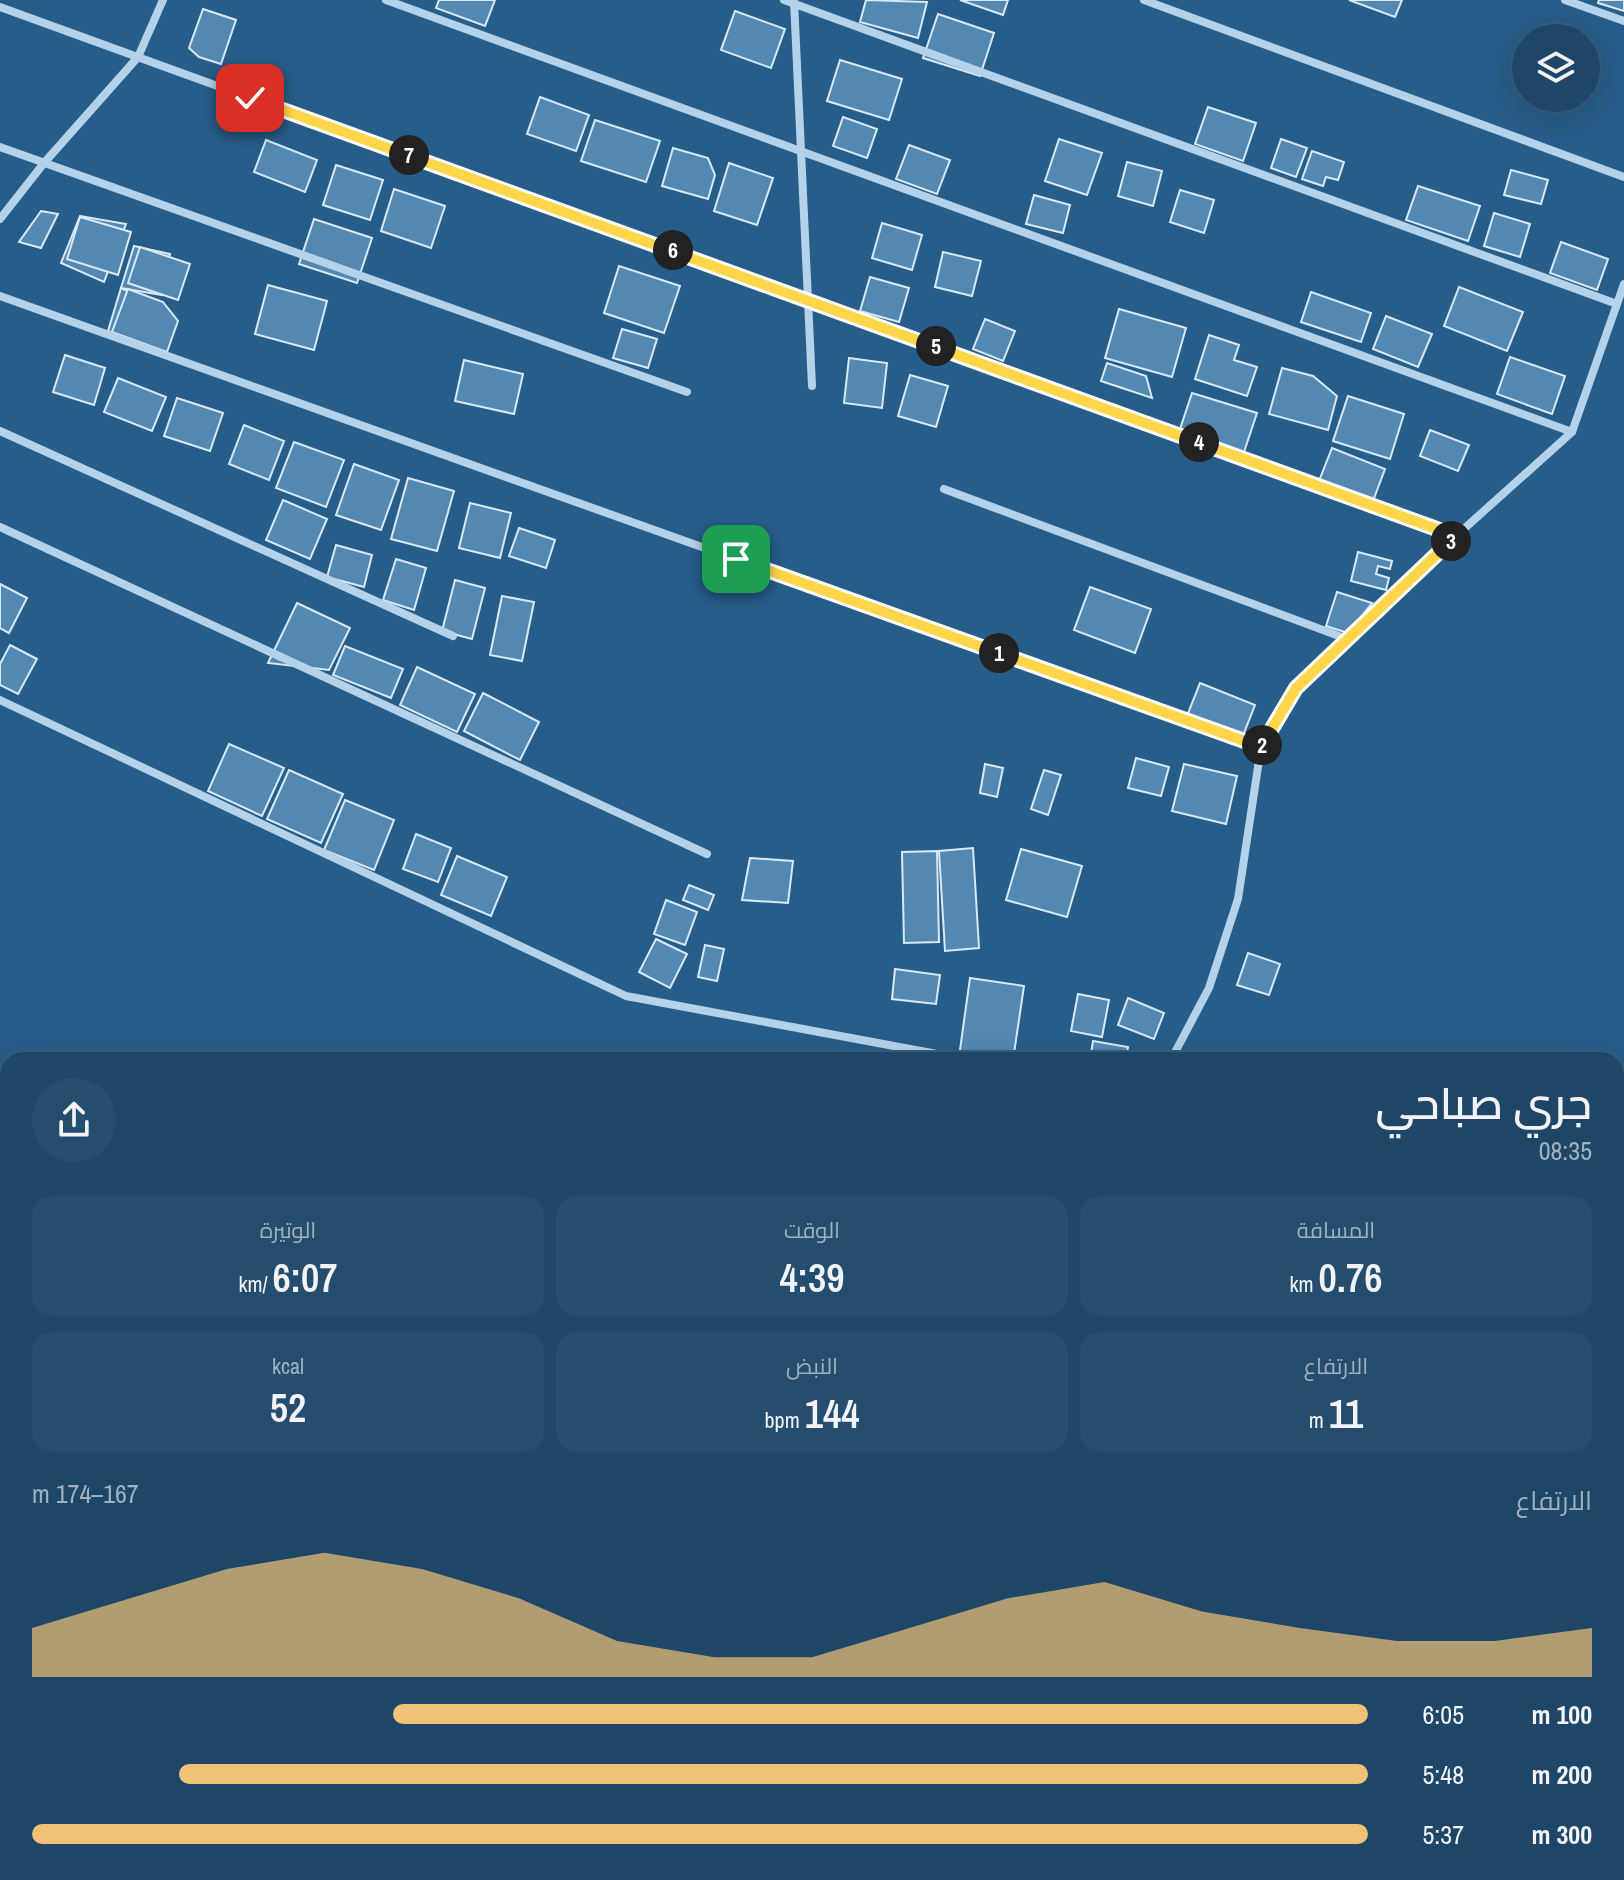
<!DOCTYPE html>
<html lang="ar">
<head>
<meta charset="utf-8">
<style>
  body { margin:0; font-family:"Archivo Narrow",Cairo,sans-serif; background:#254d6d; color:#f1f3f6; direction:rtl; height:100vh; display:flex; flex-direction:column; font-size:30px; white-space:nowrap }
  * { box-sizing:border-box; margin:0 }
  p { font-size:26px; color:#a0b1c0 }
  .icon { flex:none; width:44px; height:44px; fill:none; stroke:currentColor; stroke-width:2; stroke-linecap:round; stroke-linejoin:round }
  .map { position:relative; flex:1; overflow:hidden; direction:ltr }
  .drawer { position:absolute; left:0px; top:1052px; width:1624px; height:828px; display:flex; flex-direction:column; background:#1d4667; border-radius:24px 24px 0 0; box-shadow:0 8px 32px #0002,0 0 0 2px #3b5e7b; direction:rtl }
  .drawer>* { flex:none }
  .controls { position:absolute; left:1512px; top:24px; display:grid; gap:16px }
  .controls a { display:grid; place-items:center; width:88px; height:88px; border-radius:50%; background:#1d4667; box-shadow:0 8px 32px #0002,0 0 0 2px #3b5e7b; font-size:40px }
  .pin { position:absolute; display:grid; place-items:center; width:68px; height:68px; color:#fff; margin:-34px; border-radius:16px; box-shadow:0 4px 12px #0006 }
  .km { position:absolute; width:40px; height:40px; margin:-20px; border-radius:50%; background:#222; color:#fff; font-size:22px; line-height:40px; text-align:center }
  .round { display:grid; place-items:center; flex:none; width:84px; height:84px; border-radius:42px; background:#254d6d }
  .summary { display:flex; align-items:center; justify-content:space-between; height:136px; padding:0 32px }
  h1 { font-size:44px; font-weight:600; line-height:60px }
  .stats { display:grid; grid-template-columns:repeat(3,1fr); gap:12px; height:136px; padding:8px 32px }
  .stats div { display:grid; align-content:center; border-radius:20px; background:#254d6d; text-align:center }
  .stats b { font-size:40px; font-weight:600 }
  .stats small { font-size:22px; font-weight:400 }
  .stats p { font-size:22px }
  .chart { height:224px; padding:16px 32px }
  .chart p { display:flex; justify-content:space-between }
  .chart svg { width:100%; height:144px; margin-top:8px; fill:#f2c279; opacity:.7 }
  ul { padding:0 32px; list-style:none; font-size:26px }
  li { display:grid; grid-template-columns:128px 96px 1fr; align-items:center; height:60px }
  li i { height:20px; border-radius:10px; background:#f2c279 }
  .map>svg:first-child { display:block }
  .building { fill:#5388b2; stroke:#d8e9f7; stroke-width:2 }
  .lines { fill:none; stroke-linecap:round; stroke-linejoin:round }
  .street { stroke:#b4d2e9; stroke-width:8 }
  .secondary { stroke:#deecf8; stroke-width:16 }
  .route-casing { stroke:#fff; stroke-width:16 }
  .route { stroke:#ffd54a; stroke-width:10 }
</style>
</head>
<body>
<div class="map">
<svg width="1624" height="1880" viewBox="0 0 1624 1880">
  <rect width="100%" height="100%" fill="#275d89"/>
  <g class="building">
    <polygon points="439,0 495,0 485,26 436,8"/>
    <polygon points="866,0 927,2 918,38 860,22"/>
    <polygon points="960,0 1008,0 1003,15"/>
    <polygon points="1349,0 1402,0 1395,17"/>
    <polygon points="1599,0 1624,0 1624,11 1598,3"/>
    <polygon points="203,9 236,20 221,64 199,57 189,48"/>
    <polygon points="735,11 785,29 771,68 721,50"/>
    <polygon points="938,14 994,33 980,76 923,58"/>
    <polygon points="840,60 902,79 889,120 827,101"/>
    <polygon points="540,97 589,115 576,151 527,134"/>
    <polygon points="1208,107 1256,123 1243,161 1195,144"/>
    <polygon points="843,117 877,129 867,158 833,146"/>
    <polygon points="595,120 660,141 646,182 581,161"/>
    <polygon points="1059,139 1102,153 1087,195 1045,181"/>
    <polygon points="1281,139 1307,148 1296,177 1271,168"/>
    <polygon points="266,140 317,160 305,192 254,172"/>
    <polygon points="909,145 950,160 937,194 896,179"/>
    <polygon points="673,148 708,158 715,175 708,199 662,186"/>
    <polygon points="1312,151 1344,162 1338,180 1326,177 1323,186 1302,179"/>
    <polygon points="1127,162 1162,171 1153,206 1118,196"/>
    <polygon points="729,163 773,178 757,225 714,211"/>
    <polygon points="336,165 383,180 370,220 323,205"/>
    <polygon points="1511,170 1548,180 1541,204 1504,195"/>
    <polygon points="1418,186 1480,206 1468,241 1406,220"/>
    <polygon points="394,189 445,206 431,248 381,231"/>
    <polygon points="1180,190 1214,200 1204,233 1170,222"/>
    <polygon points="1034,195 1070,205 1063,233 1026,224"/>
    <polygon points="41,211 58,214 41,248 19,242"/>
    <polygon points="1494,213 1530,224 1520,257 1484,246"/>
    <polygon points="80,216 126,224 104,282 61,263"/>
    <polygon points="80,217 131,232 118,275 67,259"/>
    <polygon points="314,219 372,238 357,283 299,264"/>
    <polygon points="882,223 922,235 912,270 872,258"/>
    <polygon points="1561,242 1608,259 1597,290 1550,273"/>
    <polygon points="134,246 170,254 162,295 121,288"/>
    <polygon points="140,247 190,264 178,300 128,283"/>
    <polygon points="943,252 981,261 972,296 935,287"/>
    <polygon points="619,266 680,286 664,333 604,313"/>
    <polygon points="870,277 909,288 899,322 860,311"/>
    <polygon points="268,285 327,301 314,350 255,334"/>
    <polygon points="1459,287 1523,312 1507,351 1444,326"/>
    <polygon points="121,288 158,305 142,346 108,331"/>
    <polygon points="128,289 163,302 178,321 167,352 112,332"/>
    <polygon points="1311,292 1371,313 1361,342 1301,322"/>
    <polygon points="1119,309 1186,328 1172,377 1105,358"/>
    <polygon points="1386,316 1432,334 1418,367 1373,349"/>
    <polygon points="985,319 1015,331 1003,361 973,349"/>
    <polygon points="622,329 657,339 648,368 613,358"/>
    <polygon points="1209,335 1239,345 1234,360 1257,367 1247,396 1195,379"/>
    <polygon points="65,355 105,368 94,405 53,392"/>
    <polygon points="1510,357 1565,376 1552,414 1497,394"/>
    <polygon points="849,358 887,363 882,408 844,403"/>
    <polygon points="464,360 523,374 514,414 455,401"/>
    <polygon points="1107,363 1146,376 1152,398 1101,381"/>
    <polygon points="1282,368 1313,376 1337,396 1328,430 1269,414"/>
    <polygon points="910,375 948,386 936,427 898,416"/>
    <polygon points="118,378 166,397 152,431 104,412"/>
    <polygon points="1192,393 1257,413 1244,452 1179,432"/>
    <polygon points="1348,396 1404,414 1390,459 1333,441"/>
    <polygon points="177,398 223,413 210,451 164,436"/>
    <polygon points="244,425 284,441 269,480 229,464"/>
    <polygon points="1430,430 1469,445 1458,471 1420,456"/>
    <polygon points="294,442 344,460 326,507 276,488"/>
    <polygon points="1332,448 1385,469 1373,501 1319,481"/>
    <polygon points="354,464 399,480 381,530 336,515"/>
    <polygon points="408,478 454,491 437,551 391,539"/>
    <polygon points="283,500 327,519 310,559 266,540"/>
    <polygon points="470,503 511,513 500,558 459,548"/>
    <polygon points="519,528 555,540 546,568 509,556"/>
    <polygon points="336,545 372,555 364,587 327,577"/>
    <polygon points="1358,552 1392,561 1390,569 1378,566 1376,574 1389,578 1386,590 1351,581"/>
    <polygon points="396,559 426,568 414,610 383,600"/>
    <polygon points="455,580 485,588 472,639 442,631"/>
    <polygon points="0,584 27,598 9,633 0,628"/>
    <polygon points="1090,587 1151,609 1135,653 1074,630"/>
    <polygon points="1337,592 1372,603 1348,633 1326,626"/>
    <polygon points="502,596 534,602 522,661 490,655"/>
    <polygon points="297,603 350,628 329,670 268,663"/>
    <polygon points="10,645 37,659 18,694 0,685 0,664"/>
    <polygon points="345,646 403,669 391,698 333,675"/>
    <polygon points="417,667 475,694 457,732 400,705"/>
    <polygon points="1200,683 1255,705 1242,738 1187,716"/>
    <polygon points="483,693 539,722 520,760 464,731"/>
    <polygon points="229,744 284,768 262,816 208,791"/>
    <polygon points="1136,758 1169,767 1161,796 1128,788"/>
    <polygon points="985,764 1003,768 997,797 980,793"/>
    <polygon points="1184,764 1237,776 1226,824 1172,811"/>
    <polygon points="289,770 343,794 321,843 267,819"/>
    <polygon points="1044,770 1061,775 1048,815 1031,809"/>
    <polygon points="345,800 394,820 374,870 324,850"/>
    <polygon points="416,834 451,848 438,882 403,869"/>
    <polygon points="973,848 979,948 945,951 939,851"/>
    <polygon points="1021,849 1082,866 1067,917 1006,900"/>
    <polygon points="937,851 939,942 904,943 902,852"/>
    <polygon points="457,856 507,877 491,916 441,895"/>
    <polygon points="750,858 793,861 788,903 742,900"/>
    <polygon points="689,885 714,895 708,910 683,900"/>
    <polygon points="666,900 697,912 685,945 654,934"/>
    <polygon points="656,939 687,954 670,988 639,972"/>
    <polygon points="705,945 724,949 717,981 698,977"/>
    <polygon points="1248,953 1280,964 1269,995 1237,985"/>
    <polygon points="895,969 940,975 936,1004 892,999"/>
    <polygon points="970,978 1024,986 1013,1060 959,1057"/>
    <polygon points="1078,994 1109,1000 1102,1037 1071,1031"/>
    <polygon points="1128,998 1164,1013 1154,1039 1118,1025"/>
    <polygon points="1093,1041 1128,1047 1126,1060 1090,1060"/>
    <polygon points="335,1872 351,1872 361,1880 329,1880"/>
    <polygon points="952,1872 997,1872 1002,1880 956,1880"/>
    <polygon points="1344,1872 1378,1872 1374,1880 1341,1880"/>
    <polygon points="1411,1872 1456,1872 1452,1880 1407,1880"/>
  </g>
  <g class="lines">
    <g class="street">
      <polyline points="386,0 1572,432"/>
      <polyline points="784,0 1617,304"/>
      <polyline points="1144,0 1624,177"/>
      <polyline points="1565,0 1624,21"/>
      <polyline points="794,1 812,386"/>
      <polyline points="0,7 1456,536"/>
      <polyline points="0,147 687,392"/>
      <polyline points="0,219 44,163 138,57 163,0"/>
      <polyline points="0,296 1261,747"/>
      <polyline points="0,431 453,636"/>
      <polyline points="944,489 1347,639"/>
      <polyline points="0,527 707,854"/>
      <polyline points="0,700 626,996 969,1060"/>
      <polyline points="1171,1060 1209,988 1238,899 1261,747 1296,688 1456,536 1572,432 1624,284"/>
      <polyline points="1616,1778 1624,1782"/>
      <polyline points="387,1872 400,1880"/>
      <polyline points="848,1872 848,1880"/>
      <polyline points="314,1880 320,1872"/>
      <polyline points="428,1880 437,1872"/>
    </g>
    <g class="secondary">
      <polyline points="1616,1569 1624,1564"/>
      <polyline points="1065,1880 1079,1872"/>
    </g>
  </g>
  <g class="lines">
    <defs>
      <polyline id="route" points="250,98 1456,536 1296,688 1261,747 736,559"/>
    </defs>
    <use href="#route" class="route-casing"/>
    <use href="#route" class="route"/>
  </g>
</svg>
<div class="controls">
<a><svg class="icon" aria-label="layers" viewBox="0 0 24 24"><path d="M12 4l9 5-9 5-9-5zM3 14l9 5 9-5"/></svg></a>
</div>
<div class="pin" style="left:736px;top:559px;background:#1e9e55"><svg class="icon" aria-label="arrive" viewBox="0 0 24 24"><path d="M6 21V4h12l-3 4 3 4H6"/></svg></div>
<div class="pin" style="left:250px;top:98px;background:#d93025"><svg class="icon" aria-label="check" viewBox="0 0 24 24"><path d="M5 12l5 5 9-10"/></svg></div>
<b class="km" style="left:999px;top:653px">1</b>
<b class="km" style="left:1262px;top:745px">2</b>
<b class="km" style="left:1451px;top:541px">3</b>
<b class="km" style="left:1199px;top:442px">4</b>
<b class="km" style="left:936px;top:346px">5</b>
<b class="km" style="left:673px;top:250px">6</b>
<b class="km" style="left:409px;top:155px">7</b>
<section class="drawer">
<div class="summary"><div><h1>جري صباحي</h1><p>08:35</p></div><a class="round"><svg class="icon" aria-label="share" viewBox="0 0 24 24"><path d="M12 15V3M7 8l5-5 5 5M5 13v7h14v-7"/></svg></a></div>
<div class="stats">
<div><p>المسافة</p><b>0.76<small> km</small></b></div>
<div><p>الوقت</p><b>4:39</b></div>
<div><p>الوتيرة</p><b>6:07<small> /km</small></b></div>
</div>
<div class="stats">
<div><p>الارتفاع</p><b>11<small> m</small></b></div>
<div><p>النبض</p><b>144<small> bpm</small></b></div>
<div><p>kcal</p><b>52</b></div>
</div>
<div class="chart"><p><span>الارتفاع</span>167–174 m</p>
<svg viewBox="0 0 160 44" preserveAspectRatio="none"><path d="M0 44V29L10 20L20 11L30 6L40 11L50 20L60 33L70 38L80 38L90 29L100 20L110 15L120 24L130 29L140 33L150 33L160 29V44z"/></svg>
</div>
<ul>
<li><b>100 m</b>6:05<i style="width:73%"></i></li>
<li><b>200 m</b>5:48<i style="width:89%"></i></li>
<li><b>300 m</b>5:37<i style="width:100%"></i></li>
</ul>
</section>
</div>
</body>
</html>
